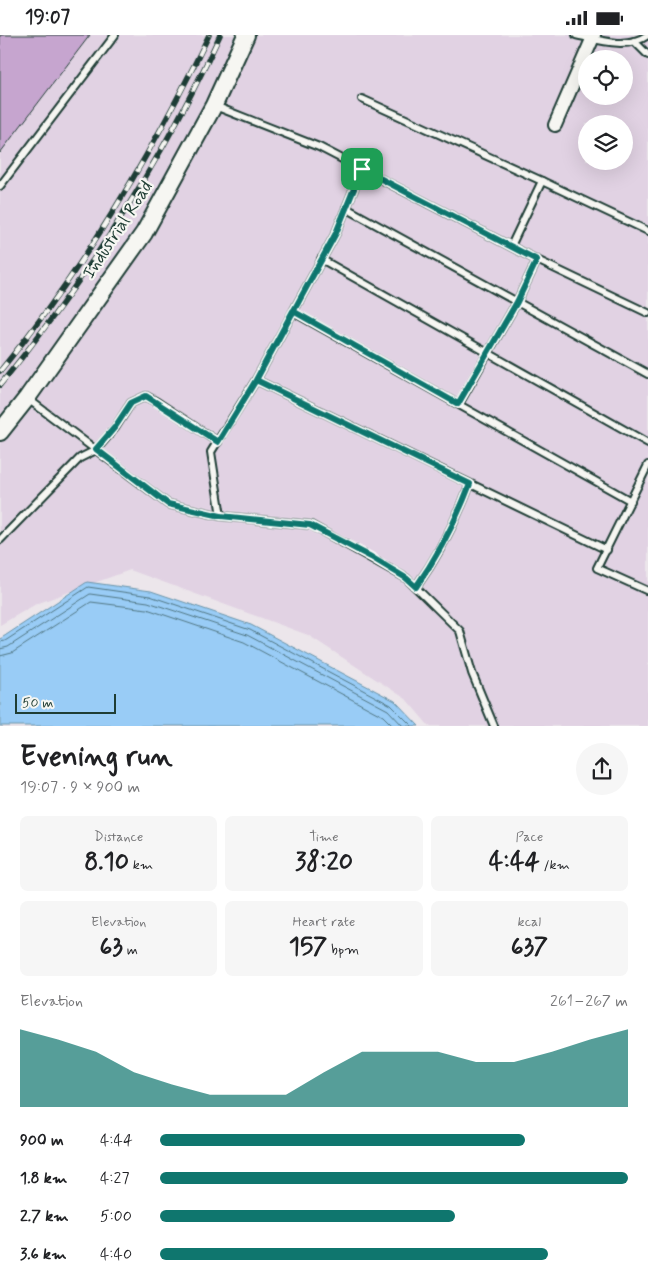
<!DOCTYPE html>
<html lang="en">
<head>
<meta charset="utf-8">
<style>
  body { margin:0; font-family:Mynerve,sans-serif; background:#f6f6f6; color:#202124; height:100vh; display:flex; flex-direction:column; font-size:19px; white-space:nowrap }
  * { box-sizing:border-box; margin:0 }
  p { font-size:16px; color:#757577 }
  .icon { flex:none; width:28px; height:28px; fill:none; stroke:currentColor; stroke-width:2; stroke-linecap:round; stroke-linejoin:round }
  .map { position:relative; height:691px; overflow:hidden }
  .side { display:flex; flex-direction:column; background:#fff; flex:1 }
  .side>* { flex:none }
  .tools { position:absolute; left:578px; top:15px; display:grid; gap:10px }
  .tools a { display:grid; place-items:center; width:55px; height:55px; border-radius:50%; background:#fff; box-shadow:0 5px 20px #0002; font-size:25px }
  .scale { position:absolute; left:15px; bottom:12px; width:101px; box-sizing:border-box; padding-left:5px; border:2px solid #1f3d34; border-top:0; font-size:14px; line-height:18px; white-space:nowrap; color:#1f3d34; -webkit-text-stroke:4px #f6f6f2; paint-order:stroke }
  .pin { position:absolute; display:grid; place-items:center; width:42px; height:42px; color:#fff; margin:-21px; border-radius:10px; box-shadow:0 2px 8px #0006 }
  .round { display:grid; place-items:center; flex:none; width:52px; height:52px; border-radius:26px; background:#f6f6f6 }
  .summary { display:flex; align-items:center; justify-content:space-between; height:85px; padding:0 20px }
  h1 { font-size:28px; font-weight:700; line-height:38px }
  .metrics { display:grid; grid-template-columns:repeat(3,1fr); gap:8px; height:85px; padding:5px 20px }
  .metrics div { display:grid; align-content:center; border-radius:8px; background:#f6f6f6; text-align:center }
  .metrics b { font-size:25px; font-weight:700 }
  .metrics small { font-size:14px; font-weight:400 }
  .metrics p { font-size:14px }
  .chart { height:140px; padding:10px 20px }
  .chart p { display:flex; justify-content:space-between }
  .chart svg { width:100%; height:90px; margin-top:5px; fill:#0f766e; opacity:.7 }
  ul { padding:0 20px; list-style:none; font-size:16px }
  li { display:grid; grid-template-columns:80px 60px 1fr; align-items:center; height:38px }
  li i { height:12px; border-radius:6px; background:#0f766e }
  .status { display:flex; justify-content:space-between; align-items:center; height:35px; padding:0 25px; background:#fff; direction:ltr }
  .status svg { height:14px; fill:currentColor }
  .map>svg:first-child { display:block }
  .built { fill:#e1d2e3; fill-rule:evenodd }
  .water { fill:#99ccf6; stroke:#6893a8 }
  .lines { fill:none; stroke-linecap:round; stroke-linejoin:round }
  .shore { stroke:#507682; stroke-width:1 }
  .building { fill:#c6a5cf; stroke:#1f3d34 }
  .service-casing { stroke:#1f3d34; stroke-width:10 }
  .minor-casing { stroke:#1f3d34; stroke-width:16 }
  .tertiary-casing { stroke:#1f3d34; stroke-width:20 }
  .service { stroke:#f6f6f2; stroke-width:6 }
  .minor { stroke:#f6f6f2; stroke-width:12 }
  .tertiary { stroke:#f6f6f2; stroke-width:16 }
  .rail-casing { stroke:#1f3d34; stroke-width:5.5 }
  .rail { stroke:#f6f6f2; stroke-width:4; stroke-dasharray:11; stroke-linecap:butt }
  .route-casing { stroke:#fff; stroke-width:10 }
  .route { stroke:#0f766e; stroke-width:6 }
  .labels { text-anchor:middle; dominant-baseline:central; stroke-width:4.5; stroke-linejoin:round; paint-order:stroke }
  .street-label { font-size:18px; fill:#1f3d34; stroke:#f6f6f2 }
</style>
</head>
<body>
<div class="status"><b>19:07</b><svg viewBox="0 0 49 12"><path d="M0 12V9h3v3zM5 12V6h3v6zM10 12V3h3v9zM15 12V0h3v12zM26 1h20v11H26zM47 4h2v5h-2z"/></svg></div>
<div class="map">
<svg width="648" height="691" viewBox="0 0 648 691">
  <rect width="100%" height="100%" fill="#ece6eb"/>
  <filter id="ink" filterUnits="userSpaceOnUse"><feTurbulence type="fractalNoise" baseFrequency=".02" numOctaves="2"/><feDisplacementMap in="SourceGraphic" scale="10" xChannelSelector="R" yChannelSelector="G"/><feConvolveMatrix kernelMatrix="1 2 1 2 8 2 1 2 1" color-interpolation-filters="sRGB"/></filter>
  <g filter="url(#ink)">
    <path class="built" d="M0,0H648V691H429L406,664L308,600L130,535L36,569L0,590ZM586,24H624V61H586ZM586,89H624V126H586Z"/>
    <polygon class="water" points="87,547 151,556 251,590 395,666 419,691 0,691 0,604"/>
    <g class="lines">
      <g class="shore">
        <polyline points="0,607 5,606 88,552 150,561 250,595 391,670 412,691"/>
        <polyline points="0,614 8,612 90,559 148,567 247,600 388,675 403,691"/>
        <polyline points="0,621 12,618 91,567 147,574 244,607 383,681 393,691"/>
      </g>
    </g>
    <polygon class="building" points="0,0 90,0 0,118"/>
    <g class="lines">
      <defs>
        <g id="service">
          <path d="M576,0C599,5 626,15 648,0"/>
          <polyline points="634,6 648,20"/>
          <polyline points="362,64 542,146"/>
          <polyline points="215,71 319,112 537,225 648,278"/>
          <polyline points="0,151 115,0"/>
          <polyline points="346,173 648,339"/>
          <polyline points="511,211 542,146 648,196"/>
          <polyline points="321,224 648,408"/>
          <polyline points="293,277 631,466"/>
          <polyline points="256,345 607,515"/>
          <polyline points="28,364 168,469 221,481 311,490 406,543 460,596 472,638 494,691"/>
          <polyline points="459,369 517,267 537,225"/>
          <polyline points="648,430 597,533 648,556"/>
          <polyline points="221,481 211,417 256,345 336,198 362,134"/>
          <polyline points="0,505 80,423 96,415 115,393 131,368 146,361 157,367 218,407"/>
          <path d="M416,552C439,520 456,486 470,449"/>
        </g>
        <polyline id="minor" points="555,90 594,0"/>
        <polyline id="tertiary" points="0,397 27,363 144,198 214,70 246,0"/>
      </defs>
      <use href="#service" class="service-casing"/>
      <use href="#minor" class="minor-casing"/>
      <use href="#tertiary" class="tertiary-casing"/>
      <use href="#service" class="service"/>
      <use href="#minor" class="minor"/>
      <use href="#tertiary" class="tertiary"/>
      <defs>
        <g id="rail">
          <path d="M0,336C84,234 152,118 209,0"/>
          <path d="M0,350C87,243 162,126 220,0"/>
        </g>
      </defs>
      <use href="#rail" class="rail-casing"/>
      <use href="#rail" class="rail"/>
    </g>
  </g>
  <g class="lines" filter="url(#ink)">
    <defs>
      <path id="route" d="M362,134L336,198L256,345L218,407L146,361L131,368L115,392L96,414L168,469L221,481L310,490L371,522L406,543L416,552C439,519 456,486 470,449L256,345L293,276L458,369L517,267L537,225L362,134"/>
    </defs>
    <use href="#route" class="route-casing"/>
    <use href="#route" class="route"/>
  </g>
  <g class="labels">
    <g class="street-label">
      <text transform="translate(118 195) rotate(-57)">Industrial Road</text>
    </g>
  </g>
</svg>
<div class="tools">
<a><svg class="icon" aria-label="locate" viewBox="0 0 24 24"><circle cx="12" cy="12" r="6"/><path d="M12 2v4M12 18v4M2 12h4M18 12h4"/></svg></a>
<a><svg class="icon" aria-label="layers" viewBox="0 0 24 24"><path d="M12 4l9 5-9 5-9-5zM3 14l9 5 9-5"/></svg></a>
</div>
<div class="scale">50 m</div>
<div class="pin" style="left:362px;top:134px;background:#1e9e55"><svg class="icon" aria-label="arrive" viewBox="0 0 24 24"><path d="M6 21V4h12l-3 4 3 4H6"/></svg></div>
</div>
<section class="side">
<div class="summary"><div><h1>Evening run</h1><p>19:07 · 9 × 900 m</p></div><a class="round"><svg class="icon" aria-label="share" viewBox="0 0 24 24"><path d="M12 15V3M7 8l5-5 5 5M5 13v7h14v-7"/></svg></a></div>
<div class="metrics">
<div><p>Distance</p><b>8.10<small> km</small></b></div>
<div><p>Time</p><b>38:20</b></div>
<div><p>Pace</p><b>4:44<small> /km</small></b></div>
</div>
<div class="metrics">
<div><p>Elevation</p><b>63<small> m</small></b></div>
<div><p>Heart rate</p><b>157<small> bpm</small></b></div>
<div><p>kcal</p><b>637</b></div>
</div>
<div class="chart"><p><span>Elevation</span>261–267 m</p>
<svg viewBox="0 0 160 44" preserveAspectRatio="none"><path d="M0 44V6L10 11L20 17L30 27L40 33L50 38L60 38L70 38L80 27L90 17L100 17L110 17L120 22L130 22L140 17L150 11L160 6V44z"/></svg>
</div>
<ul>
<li><b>900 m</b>4:44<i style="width:78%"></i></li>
<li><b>1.8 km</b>4:27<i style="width:100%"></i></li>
<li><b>2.7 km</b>5:00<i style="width:63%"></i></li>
<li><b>3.6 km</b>4:40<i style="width:83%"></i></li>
</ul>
</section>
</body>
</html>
